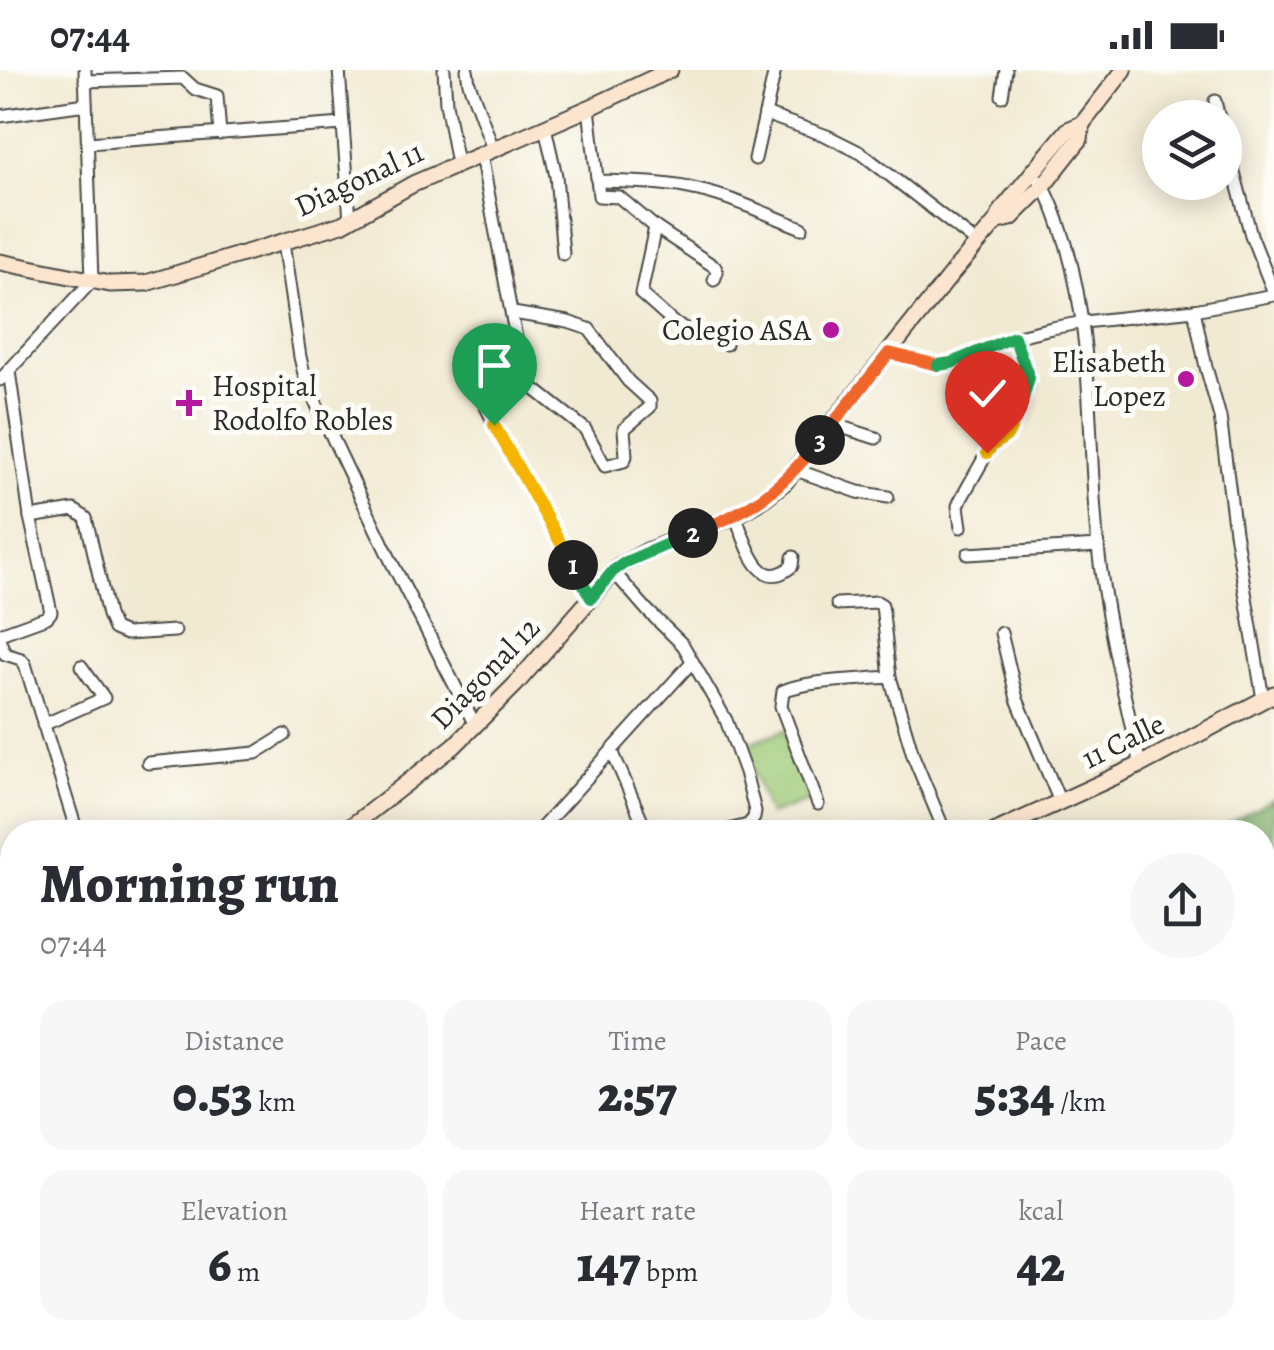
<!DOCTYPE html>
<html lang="en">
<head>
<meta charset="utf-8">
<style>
  body { margin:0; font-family:Alegreya,serif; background:#f7f7f7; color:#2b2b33; height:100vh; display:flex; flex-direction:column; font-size:38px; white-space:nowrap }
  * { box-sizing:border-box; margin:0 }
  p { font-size:32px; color:#7c7c81 }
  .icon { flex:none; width:55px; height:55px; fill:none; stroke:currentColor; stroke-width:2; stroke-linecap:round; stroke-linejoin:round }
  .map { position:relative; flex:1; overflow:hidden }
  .side { position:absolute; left:0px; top:750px; width:1275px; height:530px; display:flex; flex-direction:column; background:#fff; border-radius:40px 40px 0 0; box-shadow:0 5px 25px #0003 }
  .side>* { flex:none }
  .controls { position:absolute; left:1142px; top:30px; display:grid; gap:20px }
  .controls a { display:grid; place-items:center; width:100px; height:100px; border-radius:50%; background:#fff; box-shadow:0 5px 25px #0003; font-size:50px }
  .pin { position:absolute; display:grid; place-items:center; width:85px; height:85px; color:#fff; margin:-102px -42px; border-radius:50% 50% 50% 0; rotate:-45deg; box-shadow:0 0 10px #0007 }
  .pin .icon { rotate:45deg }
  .km { position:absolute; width:50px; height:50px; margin:-25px; border-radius:50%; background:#222; color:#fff; font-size:28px; line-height:50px; text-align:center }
  .round { display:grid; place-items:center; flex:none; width:105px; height:105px; border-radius:52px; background:#f7f7f7 }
  .headline { display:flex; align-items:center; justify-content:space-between; height:170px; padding:0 40px }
  h1 { font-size:55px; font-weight:800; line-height:75px }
  .figures { display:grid; grid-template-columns:repeat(3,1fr); gap:15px; height:170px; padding:10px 40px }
  .figures div { display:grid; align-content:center; border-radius:25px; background:#f7f7f7; text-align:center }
  .figures b { font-size:50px; font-weight:800 }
  .figures small { font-size:28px; font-weight:400 }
  .figures p { font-size:28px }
  .status { display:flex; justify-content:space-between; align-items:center; height:70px; padding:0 50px; background:#fff; direction:ltr }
  .status svg { height:28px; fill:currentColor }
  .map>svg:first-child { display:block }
  .green { fill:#9fcb79; stroke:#657b52; stroke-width:2.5 }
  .forest { fill:#7faf69; stroke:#556d4a; stroke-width:2.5 }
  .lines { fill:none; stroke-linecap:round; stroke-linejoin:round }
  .street-casing { stroke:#494844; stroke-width:15 }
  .secondary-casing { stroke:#494844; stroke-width:19 }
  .street { stroke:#fff; stroke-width:11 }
  .secondary { stroke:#fbe5cf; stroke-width:15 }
  .split-1-casing { stroke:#fff; stroke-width:20 }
  .split-2-casing { stroke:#fff; stroke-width:20 }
  .split-3-casing { stroke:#fff; stroke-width:20 }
  .split-4-casing { stroke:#fff; stroke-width:20 }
  .split-5-casing { stroke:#fff; stroke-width:20 }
  .split-6-casing { stroke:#fff; stroke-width:20 }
  .split-1 { stroke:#f5b400; stroke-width:12 }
  .split-2 { stroke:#22a559; stroke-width:12 }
  .split-3 { stroke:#f0652b; stroke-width:12 }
  .split-4 { stroke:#f0652b; stroke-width:12 }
  .split-5 { stroke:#22a559; stroke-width:12 }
  .split-6 { stroke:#f5b400; stroke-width:12 }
  .poi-dot { fill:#b5179e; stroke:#fdfcf7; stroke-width:4 }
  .labels { text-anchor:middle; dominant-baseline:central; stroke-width:10; stroke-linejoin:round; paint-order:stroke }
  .street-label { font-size:30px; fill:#2b2b2b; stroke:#fdfcf7 }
  .poi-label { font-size:30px; fill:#2b2b2b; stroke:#fdfcf7; text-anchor:end }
</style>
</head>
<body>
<div class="status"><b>07:44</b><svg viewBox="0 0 49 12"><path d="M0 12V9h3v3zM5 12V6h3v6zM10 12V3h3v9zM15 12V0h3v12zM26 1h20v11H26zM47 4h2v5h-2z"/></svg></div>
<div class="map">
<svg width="1274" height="1280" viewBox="0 0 1274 1280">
  <rect width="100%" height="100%" fill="#fdfcf7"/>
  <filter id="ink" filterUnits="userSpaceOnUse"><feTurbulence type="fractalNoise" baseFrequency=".01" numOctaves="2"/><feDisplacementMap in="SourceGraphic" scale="20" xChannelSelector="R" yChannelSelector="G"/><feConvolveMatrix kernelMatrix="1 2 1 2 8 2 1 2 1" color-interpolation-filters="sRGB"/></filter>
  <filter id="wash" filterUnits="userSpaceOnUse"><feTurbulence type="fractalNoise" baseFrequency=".0048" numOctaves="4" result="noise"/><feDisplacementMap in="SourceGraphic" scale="40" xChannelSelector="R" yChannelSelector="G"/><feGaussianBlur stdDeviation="2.25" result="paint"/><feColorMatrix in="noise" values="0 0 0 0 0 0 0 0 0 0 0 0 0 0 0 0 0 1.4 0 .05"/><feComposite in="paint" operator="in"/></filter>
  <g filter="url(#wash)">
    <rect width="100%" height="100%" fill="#f1ead3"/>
    <polygon class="green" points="785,660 810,730 769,745 744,675"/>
    <g class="forest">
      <polygon points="1274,729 1274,876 1263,885 1262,762 1213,762"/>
      <polygon points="12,1177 12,1268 399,1268 407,1280 212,1280 181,1272 180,1280 0,1280 0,1179"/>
      <polygon points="439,1268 785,1268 788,1280 426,1280 441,1272"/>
    </g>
  </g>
  <g filter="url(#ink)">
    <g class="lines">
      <defs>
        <g id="street">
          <polyline points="339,0 350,150"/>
          <polyline points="444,0 446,33 457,94"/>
          <polyline points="467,0 469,13 493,79"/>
          <polyline points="85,11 183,8 195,19 217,26 220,64"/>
          <polyline points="1002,26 1006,0"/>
          <polyline points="1215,31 1219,48"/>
          <polyline points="589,38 599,126 619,127 655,157 715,197 717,202 714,210"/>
          <polyline points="765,44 827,66 861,83 977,173"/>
          <polyline points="0,46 86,34"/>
          <polyline points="545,57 556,106 563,184"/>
          <polyline points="1225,69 1251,165 1274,223"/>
          <polyline points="88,73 343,54"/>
          <polyline points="481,85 520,289 479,310 476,317 495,355 591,528"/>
          <polyline points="755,89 775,0"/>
          <path d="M597,111C630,112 666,112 698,120C734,128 768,145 802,158"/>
          <path d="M1040,111C1052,130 1059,153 1066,174C1095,274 1087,376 1098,477C1106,551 1124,622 1140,695"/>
          <polyline points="655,157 641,224 676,255 726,274"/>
          <polyline points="283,173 300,287 306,312 392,493 475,655"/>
          <polyline points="1194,240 1206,297 1220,347 1235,462 1263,629"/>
          <path d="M889,283C910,289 929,297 951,293L1014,267L1052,258L1084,252L1194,240L1274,225"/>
          <polyline points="512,295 528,314 585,359 605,396 624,391 626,386 624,359 650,337 650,331 628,311 589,259 568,252 513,243"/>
          <polyline points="0,310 92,211 85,0"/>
          <polyline points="832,354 876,368"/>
          <polyline points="796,400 858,422 888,427"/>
          <path d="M735,446C746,469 757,526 792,496L793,487"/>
          <polyline points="30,447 74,440 86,448 108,545 114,559 126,564 175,561"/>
          <polyline points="961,457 958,436 961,429 987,383 993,376 1008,365 1029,315 1028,302 1014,267"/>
          <polyline points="968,484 1098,476"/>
          <polyline points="613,501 647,540 683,575 726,650 745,702 755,741 754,748 748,755 721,762"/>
          <polyline points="837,534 877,532 882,535 890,607 914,688 945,762"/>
          <polyline points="1001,563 1017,629 1060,732"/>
          <polyline points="0,564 47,547 51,542 30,447 9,301"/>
          <polyline points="0,571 5,584 21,589 25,594 77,762"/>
          <polyline points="43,655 104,628 81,596"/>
          <polyline points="612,681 647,762"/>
          <polyline points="148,693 256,683 285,665"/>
          <path d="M818,734L781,636L783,621C809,610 859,610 890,607"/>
          <polyline points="538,762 691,593"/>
          <polyline points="0,975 12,990"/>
          <polyline points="1262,993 1274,988"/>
          <polyline points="1262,1162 1274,1139"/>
          <polyline points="821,1268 824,1280"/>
          <polyline points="482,1280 486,1272"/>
          <polyline points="976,1280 988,1268"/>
          <polyline points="1205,1280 1212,1268"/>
        </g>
        <g id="secondary">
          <polyline points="997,151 1011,148 1043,116 1080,69 1082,54 1124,0"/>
          <polyline points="0,192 110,214 146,213 342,154 413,114 589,38 670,0"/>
          <polyline points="344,762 454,676 515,615 619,496 647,481 735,446 758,433 785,412 954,201 997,151 1002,140 1033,102 1068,60 1082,54"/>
          <polyline points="994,762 1140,695 1274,624"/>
          <polyline points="0,1023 12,1012"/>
          <polyline points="0,1134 12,1130"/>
        </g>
      </defs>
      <use href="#street" class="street-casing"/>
      <use href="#secondary" class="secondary-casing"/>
      <use href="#street" class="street"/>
      <use href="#secondary" class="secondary"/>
    </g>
  </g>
  <g class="lines" filter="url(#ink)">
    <defs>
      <polyline id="split-1" points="494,355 573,495"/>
      <polyline id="split-2" points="573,495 591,528 613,501 626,492 693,463"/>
      <path id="split-3" d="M693,463C753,440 780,420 820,370"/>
      <polyline id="split-4" points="820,370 889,283 938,295"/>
      <polyline id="split-5" points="938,295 951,293 1014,267 1029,308 1019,341"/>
      <polyline id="split-6" points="987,383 992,376 1008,365 1019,341"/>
    </defs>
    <use href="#split-1" class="split-1-casing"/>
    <use href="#split-2" class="split-2-casing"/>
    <use href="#split-3" class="split-3-casing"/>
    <use href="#split-4" class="split-4-casing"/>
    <use href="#split-5" class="split-5-casing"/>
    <use href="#split-6" class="split-6-casing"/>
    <use href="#split-1" class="split-1"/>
    <use href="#split-2" class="split-2"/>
    <use href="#split-3" class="split-3"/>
    <use href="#split-4" class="split-4"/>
    <use href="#split-5" class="split-5"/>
    <use href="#split-6" class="split-6"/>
  </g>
  <g class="poi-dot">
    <circle cx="831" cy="260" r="10"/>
    <circle cx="1186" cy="309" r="10"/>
    <path d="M184 318h10v10h10v10h-10v10h-10v-10h-10v-10h10z"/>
  </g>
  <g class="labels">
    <g class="street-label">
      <text transform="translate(359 109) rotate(-25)">Diagonal 11</text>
      <text transform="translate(485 603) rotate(-46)">Diagonal 12</text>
      <text transform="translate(1123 671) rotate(-26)">11 Calle</text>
    </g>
    <g class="poi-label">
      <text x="811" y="260">Colegio ASA</text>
      <text x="1166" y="292">Elisabeth<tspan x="1166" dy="34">Lopez</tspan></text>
      <text x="212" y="316" text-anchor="start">Hospital<tspan x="212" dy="34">Rodolfo Robles</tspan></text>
    </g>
  </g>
</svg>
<div class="controls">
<a><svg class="icon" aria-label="layers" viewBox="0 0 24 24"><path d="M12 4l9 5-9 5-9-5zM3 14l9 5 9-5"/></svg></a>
</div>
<div class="pin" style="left:494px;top:355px;background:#1e9e55"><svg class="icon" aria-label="arrive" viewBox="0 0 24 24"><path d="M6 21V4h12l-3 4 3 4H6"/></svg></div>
<div class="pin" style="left:987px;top:383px;background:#d93025"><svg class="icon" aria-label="check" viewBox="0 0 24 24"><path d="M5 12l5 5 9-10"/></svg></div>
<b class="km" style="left:573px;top:495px">1</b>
<b class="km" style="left:693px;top:463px">2</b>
<b class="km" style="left:820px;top:370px">3</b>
<section class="side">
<div class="headline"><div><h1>Morning run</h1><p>07:44</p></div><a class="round"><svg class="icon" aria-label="share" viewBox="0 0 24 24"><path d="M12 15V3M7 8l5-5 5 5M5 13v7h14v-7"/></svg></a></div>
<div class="figures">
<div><p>Distance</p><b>0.53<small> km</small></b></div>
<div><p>Time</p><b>2:57</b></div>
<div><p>Pace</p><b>5:34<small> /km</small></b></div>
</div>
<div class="figures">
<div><p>Elevation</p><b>6<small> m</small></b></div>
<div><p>Heart rate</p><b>147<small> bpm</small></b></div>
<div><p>kcal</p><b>42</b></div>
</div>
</section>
</div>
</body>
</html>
